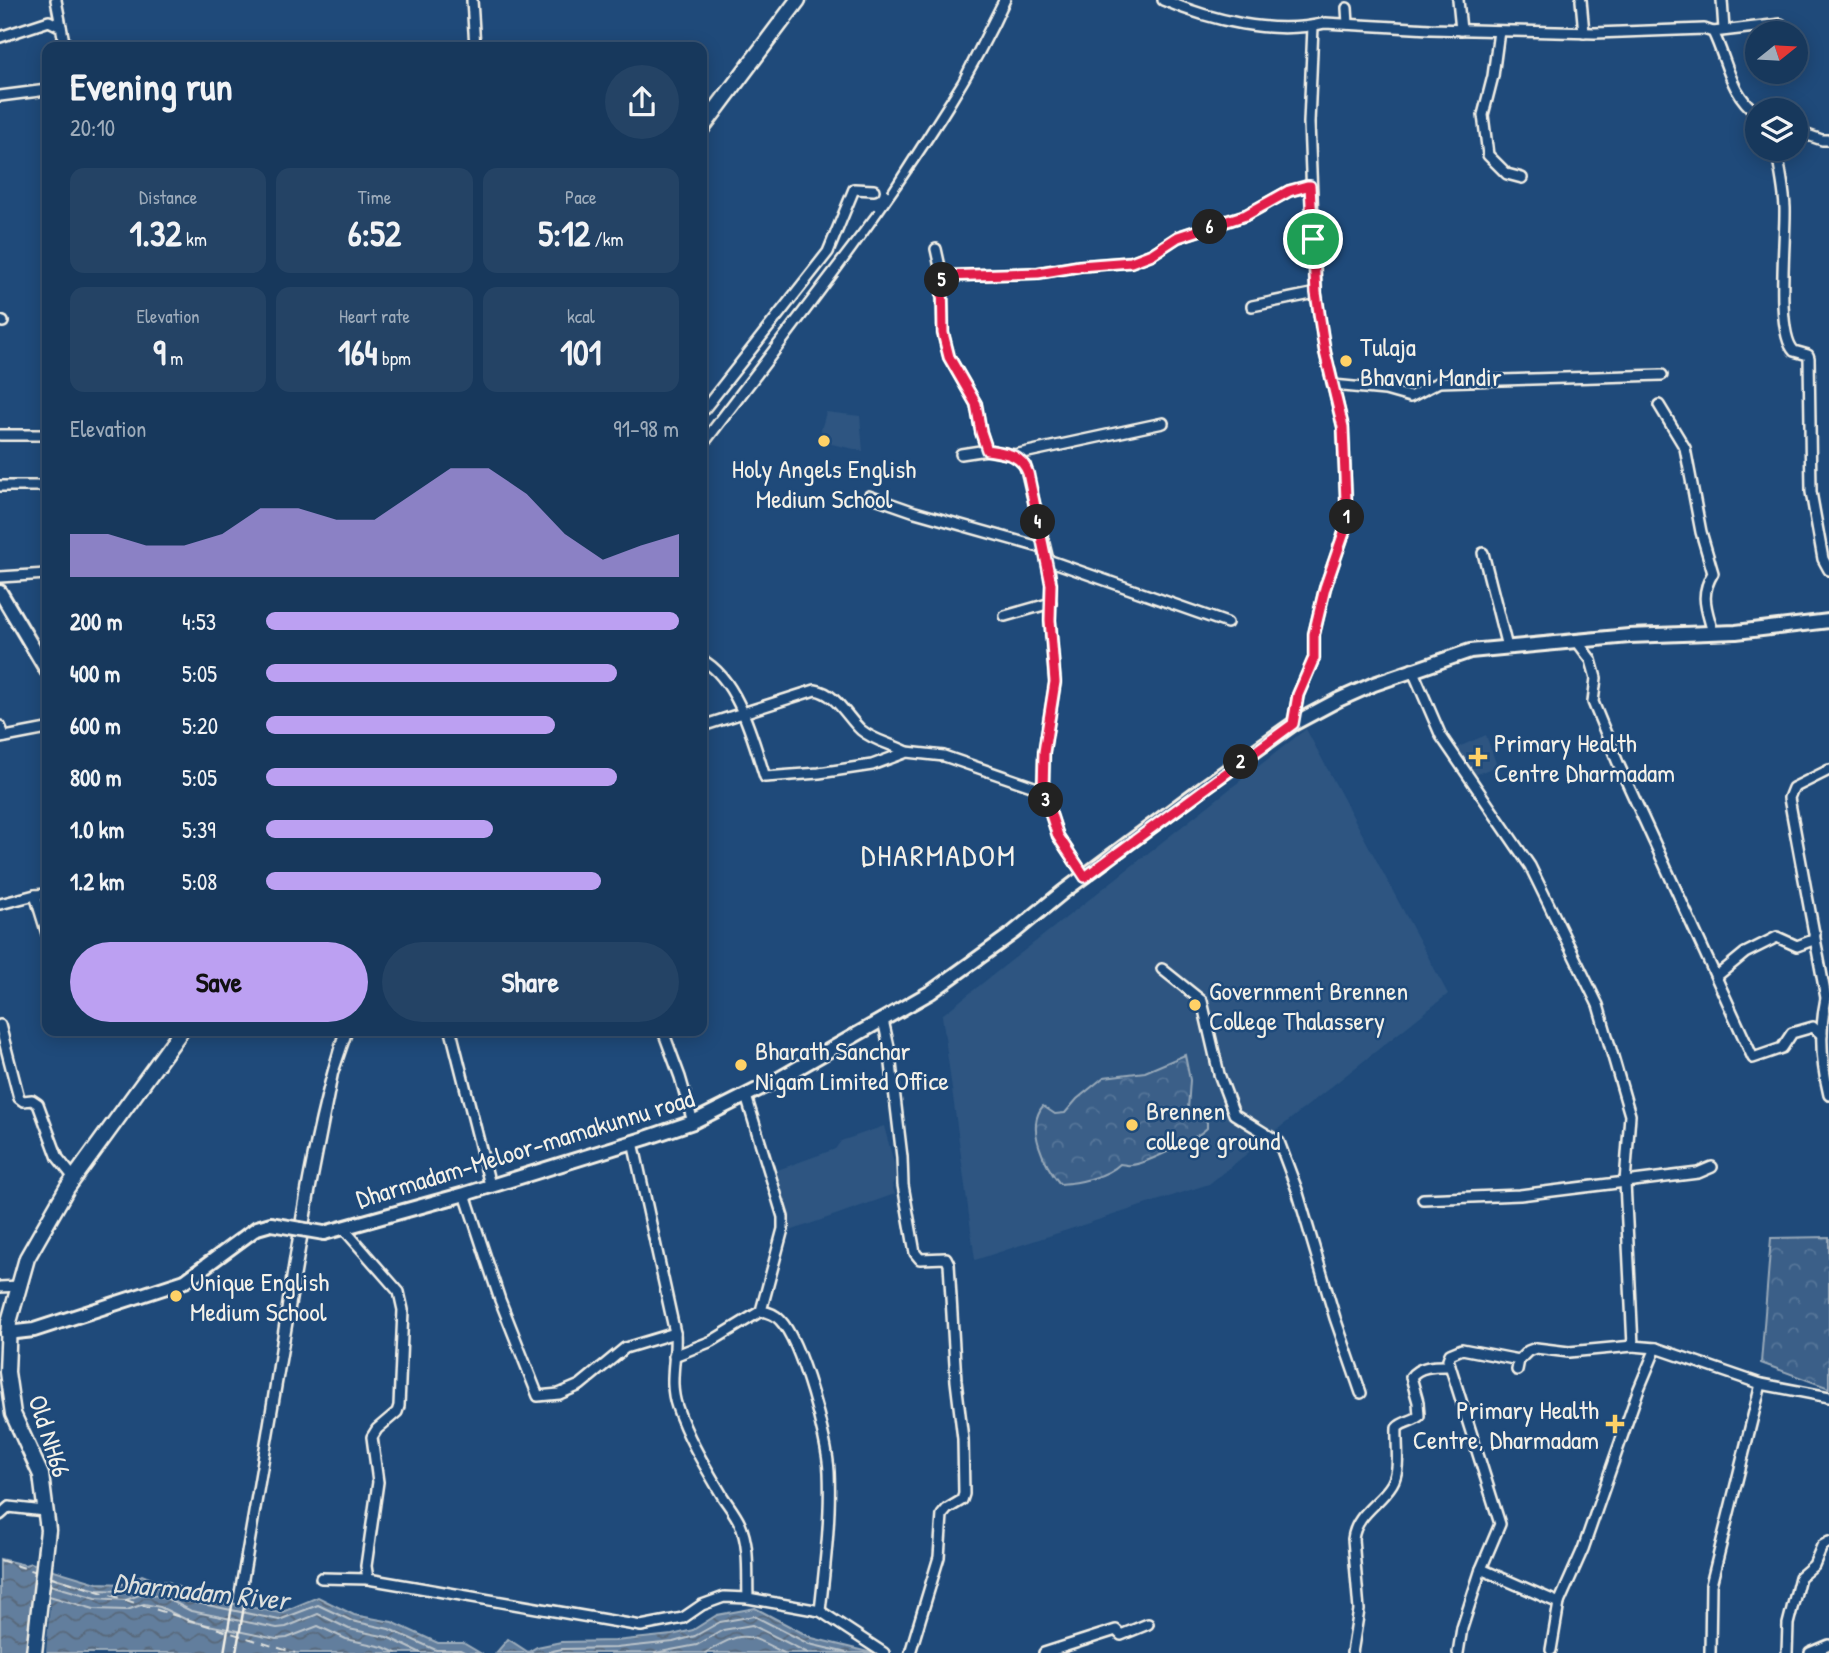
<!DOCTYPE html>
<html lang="en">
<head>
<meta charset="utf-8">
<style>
  body { margin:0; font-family:"Patrick Hand",sans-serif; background:#244365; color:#f1f3f6; height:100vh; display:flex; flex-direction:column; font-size:26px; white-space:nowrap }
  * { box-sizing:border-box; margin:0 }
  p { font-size:23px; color:#9eacbb }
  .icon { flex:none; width:38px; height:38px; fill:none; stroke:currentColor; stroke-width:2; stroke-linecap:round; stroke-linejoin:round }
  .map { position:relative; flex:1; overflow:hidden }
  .panel { position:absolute; left:42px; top:42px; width:665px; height:994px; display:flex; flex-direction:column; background:#17385c; border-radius:14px; box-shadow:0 4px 18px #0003,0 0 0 2px #365272 }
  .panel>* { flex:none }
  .needle { width:46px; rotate:72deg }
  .fabs { position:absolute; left:1745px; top:21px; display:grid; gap:14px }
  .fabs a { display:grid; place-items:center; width:63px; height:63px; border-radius:50%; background:#17385c; box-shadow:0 4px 18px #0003,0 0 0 2px #365272; font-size:35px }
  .pin { position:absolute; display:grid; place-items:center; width:60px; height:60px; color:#fff; margin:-30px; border:4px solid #fff; border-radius:50%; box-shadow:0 2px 7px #0007 }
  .km { position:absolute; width:35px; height:35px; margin:-18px; border-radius:50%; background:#222; color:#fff; font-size:19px; line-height:35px; text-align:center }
  .round { display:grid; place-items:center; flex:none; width:74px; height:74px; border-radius:37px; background:#244365 }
  .overview { display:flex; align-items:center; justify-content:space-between; height:119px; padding:0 28px }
  h1 { font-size:38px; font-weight:700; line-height:52px }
  .figures { display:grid; grid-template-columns:repeat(3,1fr); gap:10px; height:119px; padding:7px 28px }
  .figures div { display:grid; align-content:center; border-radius:14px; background:#244365; text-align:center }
  .figures b { font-size:35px; font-weight:700 }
  .figures small { font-size:19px; font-weight:400 }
  .figures p { font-size:19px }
  .chart { height:196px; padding:14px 28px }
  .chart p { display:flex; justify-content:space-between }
  .chart svg { width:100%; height:126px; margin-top:7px; fill:#bca0f2; opacity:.7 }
  .cta { display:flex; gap:14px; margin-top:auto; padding:14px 28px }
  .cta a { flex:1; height:80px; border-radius:42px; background:#bca0f2; color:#111; font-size:28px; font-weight:700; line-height:80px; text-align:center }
  .cta a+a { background:#244365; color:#f1f3f6 }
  ul { padding:0 28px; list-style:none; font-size:23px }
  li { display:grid; grid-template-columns:112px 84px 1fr; align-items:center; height:52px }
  li i { height:18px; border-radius:9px; background:#bca0f2 }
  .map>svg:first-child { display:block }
  .built { fill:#2d5581 }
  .forest { fill:url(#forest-crowns); stroke:#97a8b8; stroke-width:2 }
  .water { fill:url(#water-waves); stroke:#9cacbb; stroke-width:2 }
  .pier { fill:#1f4a7a }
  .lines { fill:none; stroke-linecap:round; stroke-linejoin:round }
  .shore { stroke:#bac3ca; stroke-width:2 }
  .ferry { stroke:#dee0dd; stroke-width:2; stroke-dasharray:9 7; stroke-linecap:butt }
  .street-casing { stroke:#f4f1e8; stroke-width:14 }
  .secondary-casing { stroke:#f4f1e8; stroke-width:18 }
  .primary-casing { stroke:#f4f1e8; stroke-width:19 }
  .street { stroke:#1f4a7a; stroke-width:9 }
  .secondary { stroke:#1f4a7a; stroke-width:12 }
  .primary { stroke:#1f4a7a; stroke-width:14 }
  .rail { stroke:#f4f1e8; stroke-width:2.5 }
  .secondary-bridge-casing { stroke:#f4f1e8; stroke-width:18; stroke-linecap:butt }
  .secondary-bridge { stroke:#1f4a7a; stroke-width:12 }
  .route-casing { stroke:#fff; stroke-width:14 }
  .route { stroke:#e11d48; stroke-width:9 }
  .poi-dot { fill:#ffd166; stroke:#1f4a7a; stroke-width:2.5 }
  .labels { text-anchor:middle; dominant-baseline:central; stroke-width:5; stroke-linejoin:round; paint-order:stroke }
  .poi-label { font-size:26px; fill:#f4f1e8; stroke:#1f4a7a; text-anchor:start }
  .street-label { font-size:26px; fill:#f4f1e8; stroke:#1f4a7a }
  .water-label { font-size:28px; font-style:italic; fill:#dee0dd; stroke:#1f4a7a }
  .quarter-label { font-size:30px; letter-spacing:2px; fill:#f4f1e8; stroke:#1f4a7a }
</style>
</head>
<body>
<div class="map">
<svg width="1829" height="1653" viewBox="0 0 1829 1653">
  <defs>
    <pattern id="forest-crowns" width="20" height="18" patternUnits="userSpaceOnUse" patternTransform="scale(1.75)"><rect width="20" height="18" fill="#3a5f88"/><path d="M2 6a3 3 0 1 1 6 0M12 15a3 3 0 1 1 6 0" fill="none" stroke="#577699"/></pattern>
    <pattern id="water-waves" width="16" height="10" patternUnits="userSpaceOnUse" patternTransform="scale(1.75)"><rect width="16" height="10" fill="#627e9d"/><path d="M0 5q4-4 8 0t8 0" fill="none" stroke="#58687a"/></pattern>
  </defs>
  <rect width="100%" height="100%" fill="#1f4a7a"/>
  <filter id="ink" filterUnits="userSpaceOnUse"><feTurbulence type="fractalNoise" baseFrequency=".0143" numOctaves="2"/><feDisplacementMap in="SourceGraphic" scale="14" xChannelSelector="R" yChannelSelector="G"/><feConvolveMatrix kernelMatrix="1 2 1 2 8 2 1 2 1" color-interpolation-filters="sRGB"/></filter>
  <g filter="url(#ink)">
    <g class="built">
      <polygon points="826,412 860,416 863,451 818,441"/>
      <polygon points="1306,729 1448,994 1209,1184 975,1260 942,1015"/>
      <polygon points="1486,735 1497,766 1472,776 1456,748"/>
      <polygon points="884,1126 894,1163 895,1180 892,1185 895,1194 790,1231 785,1210 772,1172 816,1156 835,1149 841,1141"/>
    </g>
    <g class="forest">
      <path d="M1185,1055L1190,1080L1188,1109L1192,1116L1202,1117L1207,1122V1128C1196,1139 1146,1164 1131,1165C1127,1166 1123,1164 1120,1164C1107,1177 1078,1183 1060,1184C1045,1166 1025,1127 1043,1106L1055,1114L1065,1113L1077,1099L1104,1077L1145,1072Z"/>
      <polygon points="1829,1237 1829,1388 1761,1363 1771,1238"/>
    </g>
    <g class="water">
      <polygon points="0,1559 25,1565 31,1563 97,1583 125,1584 142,1575 154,1580 169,1582 195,1596 280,1613 318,1597 354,1615 392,1622 438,1643 463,1643 480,1653 0,1653"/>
      <polygon points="755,1608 812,1638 872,1653 496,1653 508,1639 528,1652 537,1647 561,1642 615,1641 672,1635 693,1630 717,1615"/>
    </g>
    <polygon class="pier" points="35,1561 53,1566 46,1653 26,1653"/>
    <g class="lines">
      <g class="shore">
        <polyline points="51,1577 97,1590 126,1591 144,1583 167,1589 193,1602 279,1620 318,1605 352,1621 389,1629 436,1650 460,1650 466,1653"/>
        <polyline points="50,1585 96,1598 126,1600 144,1593 164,1597 191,1611 277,1628 286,1627 318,1614 349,1629 387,1637 421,1653"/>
        <polyline points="49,1596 94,1609 127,1610 144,1604 160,1607 189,1621 276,1639 287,1638 318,1626 346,1639 383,1647 396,1653"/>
        <polyline points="543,1653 562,1649 616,1648 673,1642 695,1636 720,1622 754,1616 809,1644 847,1653"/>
        <polyline points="655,1653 697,1645 723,1630 752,1625 808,1653"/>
        <path d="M705,1653C744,1630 745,1633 784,1653"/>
      </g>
      <g class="ferry">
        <polyline points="0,1560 37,1572"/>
        <polyline points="49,1576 295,1653"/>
      </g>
      <defs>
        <g id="street">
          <polyline points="56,0 65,47"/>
          <polyline points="472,0 475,47"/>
          <path d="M1163,0C1211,20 1273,36 1325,23L1430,29L1595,33L1704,29L1713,32C1727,60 1730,94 1757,113"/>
          <polyline points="1458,0 1461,30"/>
          <polyline points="1581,0 1584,33"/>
          <polyline points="1722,0 1724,30"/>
          <polyline points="1347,8 1348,24"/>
          <polyline points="1499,31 1493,76 1483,115 1488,155 1507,174 1522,178"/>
          <polyline points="1713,32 1781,24"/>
          <polyline points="0,37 49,21 61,27"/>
          <polyline points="0,96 47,90"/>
          <polyline points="1796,131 1822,140 1829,140"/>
          <path d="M1776,149C1780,168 1784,188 1785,208C1786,238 1775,332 1794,351L1808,355L1809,358L1811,492L1823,559L1829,570"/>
          <polyline points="942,276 1038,273 1080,266 1131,262 1152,254 1178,237 1246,215 1289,191 1310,186"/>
          <polyline points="1252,306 1316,293"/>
          <polyline points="0,321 3,322"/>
          <polyline points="1333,385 1385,390 1410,397 1439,382 1662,375"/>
          <path d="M1659,405L1685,448L1701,532L1713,573C1699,596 1707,609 1713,633"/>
          <polyline points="702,412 828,252 854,189 874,190"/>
          <polyline points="0,435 47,435"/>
          <polyline points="961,454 987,450"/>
          <polyline points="1014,455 1163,423"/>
          <polyline points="0,486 47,486"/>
          <polyline points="869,496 915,512 1043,548"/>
          <polyline points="1483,553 1507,647"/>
          <polyline points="1048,560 1227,623"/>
          <polyline points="0,577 47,574"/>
          <polyline points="1005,616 1051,603"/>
          <polyline points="1576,640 1591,660 1596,678 1593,702 1618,763 1753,1058 1782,1048 1792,1033 1813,1027 1822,1035"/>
          <path d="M702,660C738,679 753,740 765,777L819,773L872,765L907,752L944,756L1043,790L1044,752L1055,683L1050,620L1051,584L1048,560L1025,465L1014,455L987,450L981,432L976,404L949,357L943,333L942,276L936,249"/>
          <polyline points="1412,669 1441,736 1530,866 1598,1005 1630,1115 1625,1182 1633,1346 1656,1348 1761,1384 1829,1397"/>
          <polyline points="1293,724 1298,695 1314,658 1314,634 1325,588 1347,524 1343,427 1325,352 1316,293 1309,123 1313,26"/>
          <polyline points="0,726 5,737"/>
          <path d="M702,726L815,690C836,693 846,716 861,730C874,741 892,744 907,752"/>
          <polyline points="0,738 47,729"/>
          <path d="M1829,770L1793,788L1789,798L1826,998C1819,1031 1821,1063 1829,1095"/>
          <polyline points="1043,790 1058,836 1085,877"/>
          <polyline points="35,895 47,934"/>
          <polyline points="0,904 35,895 47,894"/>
          <polyline points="1162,969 1202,1001 1219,1074 1234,1114 1279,1142 1297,1190 1335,1318 1361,1393"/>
          <polyline points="1717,976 1745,953 1777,937 1797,946 1813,940 1815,934"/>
          <polyline points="883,1020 889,1047 902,1157 903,1185 915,1253 920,1259 946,1258 949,1264 956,1381 963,1439 964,1494 962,1500 947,1509 942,1515 939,1557 910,1653"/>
          <polyline points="0,1025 19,1098 23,1101 32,1100 38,1104 58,1158 74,1178"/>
          <polyline points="451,1031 490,1185"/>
          <polyline points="663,1031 680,1077 693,1122"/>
          <path d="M633,1142L675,1333C677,1359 668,1381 677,1407C688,1439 706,1468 723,1497C729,1506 736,1515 740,1524C750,1546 747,1575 748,1598L820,1611L884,1653"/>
          <polyline points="465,1194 500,1300 538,1396 559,1394 580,1385 625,1348 675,1333"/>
          <polyline points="1423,1199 1520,1195 1698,1173 1712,1167"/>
          <polyline points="343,1228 399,1292 403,1310 399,1406 397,1412 377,1429 372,1437 378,1482 366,1566 368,1579"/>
          <polyline points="0,1287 19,1286"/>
          <path d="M761,1311C768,1312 775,1314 780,1320C801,1341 828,1441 829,1472C831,1518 825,1565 820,1611"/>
          <polyline points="674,1356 712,1341 761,1311 783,1229 783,1217 746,1096"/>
          <polyline points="1517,1370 1519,1360 1528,1351 1536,1348 1569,1352 1633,1346"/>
          <polyline points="0,1515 9,1507 44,1511"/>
          <polyline points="1481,1569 1500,1524 1448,1359 1450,1354 1462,1349 1519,1360"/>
          <polyline points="321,1578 368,1579 641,1626 683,1618 702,1605 724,1597 748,1598"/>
          <polyline points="1551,1650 1559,1603"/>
          <polyline points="1044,1653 1116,1630 1121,1635 1148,1624"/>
          <path d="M1352,1653L1359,1610L1353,1539C1356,1514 1380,1504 1392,1484C1401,1469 1396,1446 1397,1428C1403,1421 1412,1422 1419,1416L1418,1402L1411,1377C1419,1365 1437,1366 1450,1366"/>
          <polyline points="1458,1653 1462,1628 1481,1569 1559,1603 1583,1549 1638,1391 1656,1348"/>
          <polyline points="1710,1653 1711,1585 1761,1384"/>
          <polyline points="1787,1653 1788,1624 1800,1577 1814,1565 1822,1546 1829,1542"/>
          <polyline points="1810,1653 1829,1645"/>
        </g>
        <g id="secondary">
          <polyline points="0,592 47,671"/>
          <polyline points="324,1233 465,1194 646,1138 693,1122 777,1080 931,992 1013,933 1063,892 1204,787 1293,724 1338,700 1374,684 1470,651 1629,636 1736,632 1829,621"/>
          <polyline points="7,1333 34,1330 185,1281 257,1228 271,1224"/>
        </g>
        <g id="primary">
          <polyline points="702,128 798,0"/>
          <polyline points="34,1653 48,1530 41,1475 13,1414 7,1372 9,1322 27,1258 67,1188 181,1031"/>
        </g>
      </defs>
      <use href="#street" class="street-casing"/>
      <use href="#secondary" class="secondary-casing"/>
      <use href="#primary" class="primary-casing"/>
      <use href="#street" class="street"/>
      <use href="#secondary" class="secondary"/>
      <use href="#primary" class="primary"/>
      <g class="rail">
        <polyline points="888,190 958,80 998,0"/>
        <polyline points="702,435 874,210"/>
        <path d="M702,455C763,375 825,296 883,213C931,145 977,76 1011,0"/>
        <path d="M224,1653C240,1557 258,1461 273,1364C290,1253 305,1139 339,1031"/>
        <polyline points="236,1653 314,1199 338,1075 353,1031"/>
      </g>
      <defs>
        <polyline id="secondary-bridge" points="271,1224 324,1233"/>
      </defs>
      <use href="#secondary-bridge" class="secondary-bridge-casing"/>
      <use href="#secondary-bridge" class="secondary-bridge"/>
    </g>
  </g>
  <g class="lines" filter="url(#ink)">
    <defs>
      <path id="route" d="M1307,186H1310L1316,293L1325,352L1343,427L1347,524L1325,588L1314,634V658L1298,695L1293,724L1085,877L1058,836L1043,790L1044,752L1055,682L1050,620L1051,584L1028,473C1021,454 1006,453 987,450L981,432L976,404L949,357L943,333L942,276L1038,273L1080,266L1131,262L1152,254L1178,237L1246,215L1289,191Z"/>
    </defs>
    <use href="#route" class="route-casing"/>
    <use href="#route" class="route"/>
  </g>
  <g class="poi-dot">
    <circle cx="1346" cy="361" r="7"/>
    <circle cx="824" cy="441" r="7"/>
    <path d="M1474.5 746.5h7v7h7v7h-7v7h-7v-7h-7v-7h7z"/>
    <circle cx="1195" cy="1005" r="7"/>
    <circle cx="741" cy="1065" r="7"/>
    <circle cx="1132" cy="1125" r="7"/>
    <circle cx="176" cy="1296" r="7"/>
    <path d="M1611.5 1413.5h7v7h7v7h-7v7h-7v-7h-7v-7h7z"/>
  </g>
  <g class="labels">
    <g class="poi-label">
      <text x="1360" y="346">Tulaja<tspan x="1360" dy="30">Bhavani Mandir</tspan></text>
      <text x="824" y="468" text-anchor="middle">Holy Angels English<tspan x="824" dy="30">Medium School</tspan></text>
      <text x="1494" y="742">Primary Health<tspan x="1494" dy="30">Centre Dharmadam</tspan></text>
      <text x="1209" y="990">Government Brennen<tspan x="1209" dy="30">College Thalassery</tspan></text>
      <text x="755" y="1050">Bharath Sanchar<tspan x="755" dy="30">Nigam Limited Office</tspan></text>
      <text x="1146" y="1110">Brennen<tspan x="1146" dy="30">college ground</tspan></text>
      <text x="190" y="1281">Unique English<tspan x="190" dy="30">Medium School</tspan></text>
      <text x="1599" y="1409" text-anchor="end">Primary Health<tspan x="1599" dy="30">Centre, Dharmadam</tspan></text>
    </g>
    <g class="street-label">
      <text transform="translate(525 1148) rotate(-17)">Dharmadam-Meloor-mamakunnu road</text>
      <text transform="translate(50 1436) rotate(72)">Old NH66</text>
    </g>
    <g class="water-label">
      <text transform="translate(201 1591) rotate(6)">Dharmadam River</text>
    </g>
    <g class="quarter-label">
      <text x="939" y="855">DHARMADOM</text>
    </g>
  </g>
</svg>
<div class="fabs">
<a><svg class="needle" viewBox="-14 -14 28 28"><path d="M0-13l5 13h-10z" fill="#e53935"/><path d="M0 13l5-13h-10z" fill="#9eacbb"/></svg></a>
<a><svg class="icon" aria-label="layers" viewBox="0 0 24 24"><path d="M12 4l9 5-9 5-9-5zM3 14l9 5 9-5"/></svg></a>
</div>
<div class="pin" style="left:1313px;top:239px;background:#1e9e55"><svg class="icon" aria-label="arrive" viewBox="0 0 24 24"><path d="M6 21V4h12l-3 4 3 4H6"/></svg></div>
<b class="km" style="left:1347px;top:517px">1</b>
<b class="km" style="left:1241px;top:762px">2</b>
<b class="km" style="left:1046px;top:800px">3</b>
<b class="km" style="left:1038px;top:522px">4</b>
<b class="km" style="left:942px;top:280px">5</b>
<b class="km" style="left:1210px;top:227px">6</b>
<section class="panel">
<div class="overview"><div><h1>Evening run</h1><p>20:10</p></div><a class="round"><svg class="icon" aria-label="share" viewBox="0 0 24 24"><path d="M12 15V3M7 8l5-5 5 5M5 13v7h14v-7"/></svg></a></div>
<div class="figures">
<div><p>Distance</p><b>1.32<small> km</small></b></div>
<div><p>Time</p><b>6:52</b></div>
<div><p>Pace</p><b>5:12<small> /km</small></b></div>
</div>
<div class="figures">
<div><p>Elevation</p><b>9<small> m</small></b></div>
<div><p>Heart rate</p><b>164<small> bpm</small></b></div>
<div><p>kcal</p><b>101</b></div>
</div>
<div class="chart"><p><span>Elevation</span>91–98 m</p>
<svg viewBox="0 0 160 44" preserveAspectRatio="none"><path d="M0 44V29L10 29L20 33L30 33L40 29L50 20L60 20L70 24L80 24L90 15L100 6L110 6L120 15L130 29L140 38L150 33L160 29V44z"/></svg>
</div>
<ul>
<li><b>200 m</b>4:53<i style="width:100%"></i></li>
<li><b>400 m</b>5:05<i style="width:85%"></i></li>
<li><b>600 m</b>5:20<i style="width:70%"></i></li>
<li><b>800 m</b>5:05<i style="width:85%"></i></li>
<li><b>1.0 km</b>5:39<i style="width:55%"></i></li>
<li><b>1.2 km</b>5:08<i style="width:81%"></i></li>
</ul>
<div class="cta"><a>Save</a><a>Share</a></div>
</section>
</div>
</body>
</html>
